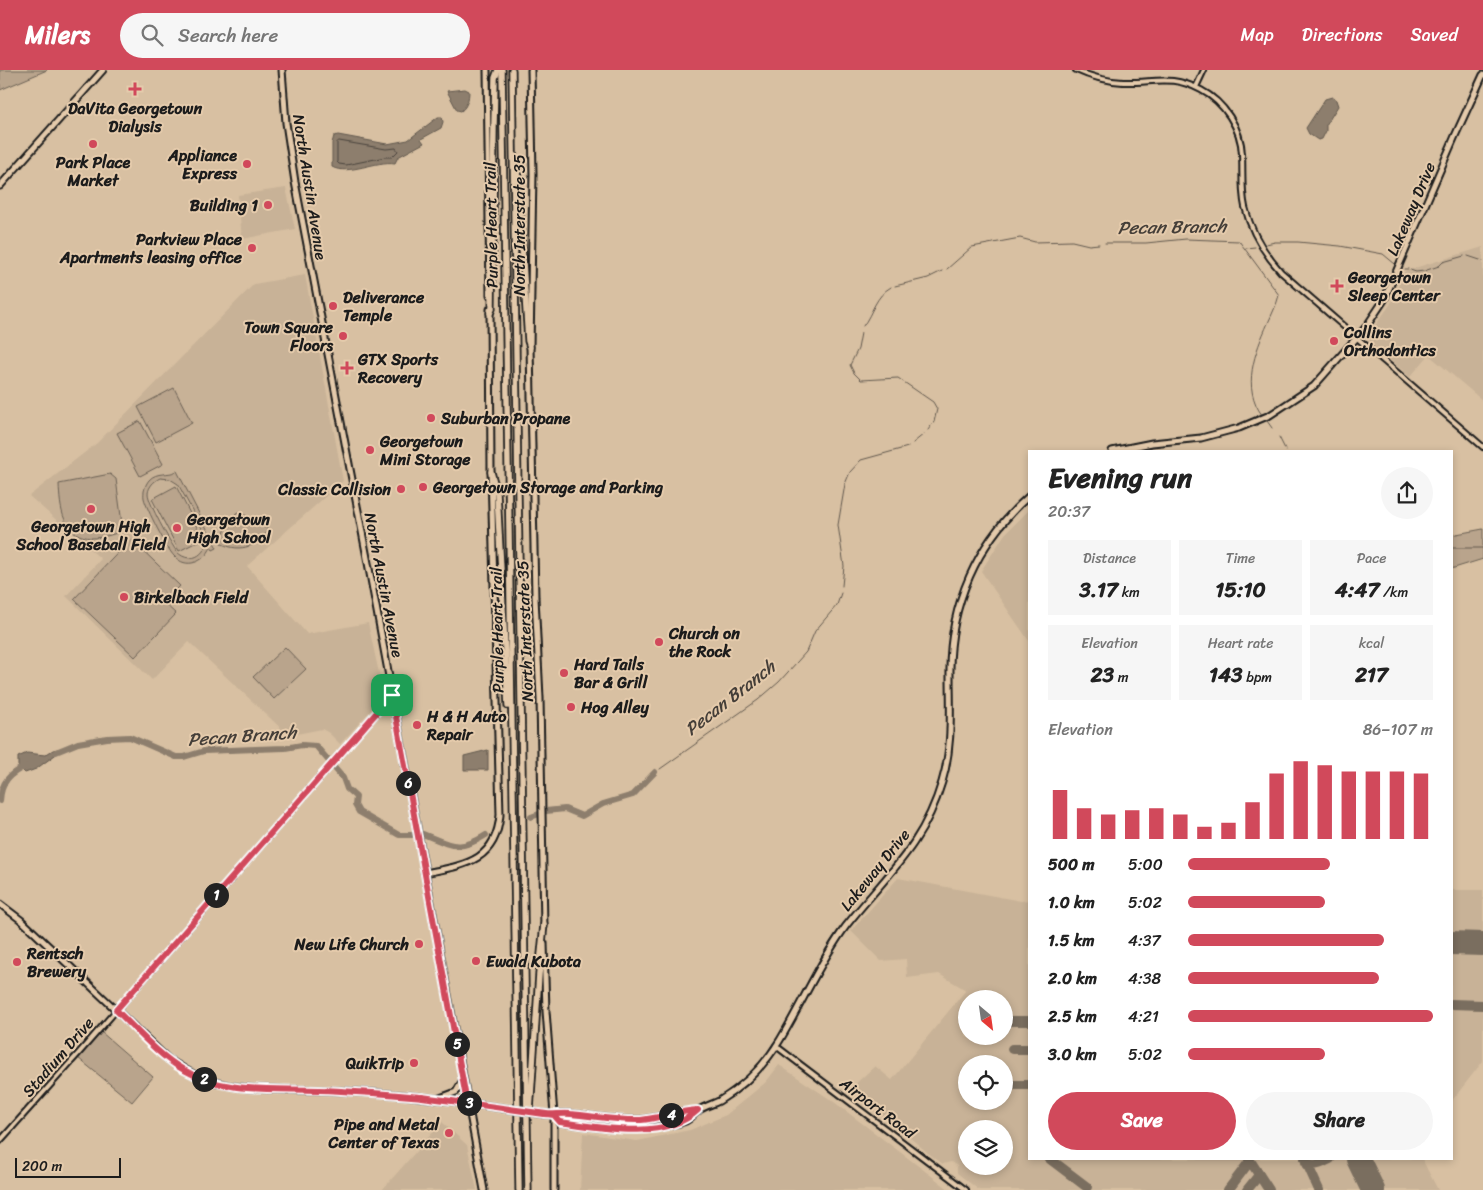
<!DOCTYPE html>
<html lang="en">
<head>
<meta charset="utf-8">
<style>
  body { margin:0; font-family:Sriracha,sans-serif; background:#f6f6f6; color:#222; height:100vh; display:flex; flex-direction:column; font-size:19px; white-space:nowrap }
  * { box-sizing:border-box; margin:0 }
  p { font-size:16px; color:#767676 }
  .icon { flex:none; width:28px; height:28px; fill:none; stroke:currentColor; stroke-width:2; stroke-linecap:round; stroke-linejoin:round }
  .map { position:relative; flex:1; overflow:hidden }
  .sheet { position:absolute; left:1028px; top:380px; width:425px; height:710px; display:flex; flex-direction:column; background:#fff; border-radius:0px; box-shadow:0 2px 8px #0003 }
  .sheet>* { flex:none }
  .needle { width:32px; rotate:151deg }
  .controls { position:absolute; left:958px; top:920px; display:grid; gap:10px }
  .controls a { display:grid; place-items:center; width:55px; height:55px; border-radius:50%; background:#fff; box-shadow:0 2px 8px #0003; font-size:25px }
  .scale { position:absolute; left:15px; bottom:12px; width:106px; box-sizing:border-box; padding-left:5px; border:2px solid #1c1c1c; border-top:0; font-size:14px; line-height:18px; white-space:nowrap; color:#1c1c1c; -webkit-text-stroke:4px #e4caab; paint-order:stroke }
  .pin { position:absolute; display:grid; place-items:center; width:42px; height:42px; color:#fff; margin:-21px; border-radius:10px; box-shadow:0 2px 8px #0006 }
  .km { position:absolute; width:25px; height:25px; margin:-12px; border-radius:50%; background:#222; color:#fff; font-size:14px; line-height:25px; text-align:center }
  .round { display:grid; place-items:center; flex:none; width:52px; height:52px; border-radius:26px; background:#f6f6f6 }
  .summary { display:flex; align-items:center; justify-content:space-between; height:85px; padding:0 20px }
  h1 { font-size:28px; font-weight:700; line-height:38px }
  .metrics { display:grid; grid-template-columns:repeat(3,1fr); gap:8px; height:85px; padding:5px 20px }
  .metrics div { display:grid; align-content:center; border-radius:0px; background:#f6f6f6; text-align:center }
  .metrics b { font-size:21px; font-weight:700 }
  .metrics small { font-size:14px; font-weight:400 }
  .metrics p { font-size:14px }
  .chart { height:140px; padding:10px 20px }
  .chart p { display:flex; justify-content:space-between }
  .chart svg { width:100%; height:90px; margin-top:5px; stroke:#d1495b; stroke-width:6 }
  .button { display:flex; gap:10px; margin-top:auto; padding:10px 20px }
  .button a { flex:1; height:58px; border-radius:30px; background:#d1495b; color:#fff; font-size:20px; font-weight:700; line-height:58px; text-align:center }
  .button a+a { background:#f6f6f6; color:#222 }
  ul { padding:0 20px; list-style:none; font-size:16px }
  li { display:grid; grid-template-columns:80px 60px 1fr; align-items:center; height:38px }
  li i { height:12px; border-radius:6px; background:#d1495b }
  header { display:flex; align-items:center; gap:30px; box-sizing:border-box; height:70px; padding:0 25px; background:#d1495b; color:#fff }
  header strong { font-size:24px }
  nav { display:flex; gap:28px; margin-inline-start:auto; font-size:18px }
  .search { width:350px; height:45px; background:#f6f6f6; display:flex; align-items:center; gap:12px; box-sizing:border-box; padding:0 18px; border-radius:28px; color:#767676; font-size:19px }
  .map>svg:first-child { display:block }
  .built { fill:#c8b297; fill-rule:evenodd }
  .green { fill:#b9a48c; stroke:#6a6054; fill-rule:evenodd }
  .water { fill:#8d7e6d; stroke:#60574d }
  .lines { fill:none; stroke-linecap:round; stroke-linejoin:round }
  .shore { stroke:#49433c; stroke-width:1 }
  .stream { stroke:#60574d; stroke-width:1 }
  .river { stroke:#8d7e6d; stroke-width:6 }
  .taxiway { stroke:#7a6e5f; stroke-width:10 }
  .runway { stroke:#7a6e5f; stroke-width:24 }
  .minor-casing { stroke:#1c1c1c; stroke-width:8 }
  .major-casing { stroke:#1c1c1c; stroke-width:9 }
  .highway-casing { stroke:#1c1c1c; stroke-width:9 }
  .minor { stroke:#e4caab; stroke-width:4 }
  .major { stroke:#e4caab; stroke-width:5 }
  .highway { stroke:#e4caab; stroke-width:5.5 }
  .major-bridge-casing { stroke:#1c1c1c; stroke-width:9; stroke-linecap:butt }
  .major-bridge { stroke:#e4caab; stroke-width:5 }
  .route-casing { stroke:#fff; stroke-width:10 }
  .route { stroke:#d1495b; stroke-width:6 }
  .poi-dot { fill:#d1495b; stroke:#e4caab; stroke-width:2 }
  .labels { text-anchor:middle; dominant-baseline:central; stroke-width:4; stroke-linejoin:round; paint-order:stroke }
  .poi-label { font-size:16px; font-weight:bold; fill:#1c1c1c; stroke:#e4caab; text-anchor:start }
  .street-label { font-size:16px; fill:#1c1c1c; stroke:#e4caab }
  .water-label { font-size:18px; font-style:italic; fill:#443e38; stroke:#e4caab }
</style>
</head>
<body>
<header>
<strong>Milers</strong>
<div class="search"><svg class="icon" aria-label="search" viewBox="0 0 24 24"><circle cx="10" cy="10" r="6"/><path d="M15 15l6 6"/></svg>Search here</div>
<nav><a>Map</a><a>Directions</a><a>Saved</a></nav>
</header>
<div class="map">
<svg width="1483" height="1120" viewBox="0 0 1483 1120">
  <rect width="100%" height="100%" fill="#d8c0a2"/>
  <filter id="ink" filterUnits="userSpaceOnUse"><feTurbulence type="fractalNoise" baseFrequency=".02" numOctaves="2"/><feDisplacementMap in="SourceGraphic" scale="10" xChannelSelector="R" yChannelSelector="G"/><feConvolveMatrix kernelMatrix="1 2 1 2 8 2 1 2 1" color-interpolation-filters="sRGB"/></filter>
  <g filter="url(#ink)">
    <g class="built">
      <polygon points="286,118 295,159 242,169 238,125"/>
      <polygon points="1483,177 1483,331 1429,285 1410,307 1370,272 1369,264 1390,235 1405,201"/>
      <polygon points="305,205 343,411 247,496 307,564 368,553 384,626 340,674 329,663 322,659 297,664 286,663 189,572 152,610 66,526 101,489 29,426 97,373 254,214"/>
      <polygon points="1029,440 1029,571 981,501 1005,464"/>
      <path d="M898,808L1021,831L1029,830V1089H1422L1438,1120H979L957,1103V1096L951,1092L943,1094L928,1083L868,1032L870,1030L853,1016L875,996L892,1010L966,920L939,904L907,908L906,889L881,891L851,861ZM966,929H1004V966H966ZM966,994H1004V1031H966ZM966,1059H1004V1096H966Z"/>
      <polygon points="1451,820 1483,820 1483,991 1451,1032"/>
      <polygon points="779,995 834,1032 950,1120 580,1120 583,1063 637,1071 690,1060 726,1045 766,1012"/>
      <polygon points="442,1052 467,1075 477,1120 382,1120"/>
    </g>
    <g class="green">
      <polygon points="0,0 47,0 0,20"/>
      <polygon points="174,318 192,353 156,372 138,337"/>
      <polygon points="140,351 163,394 140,406 117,363"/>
      <path d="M177,401L217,478L213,480L211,477C205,492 186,500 174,486C167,479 146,438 144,428C143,422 145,415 149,410C157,401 168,406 177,401ZM160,408L170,409L178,414L205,464C211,483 191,496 177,482C170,472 148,433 148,423C149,416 154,411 160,408Z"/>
      <path d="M110,404L116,409L123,461C114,464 102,468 92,468C62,466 60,438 59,414Z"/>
      <polygon points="176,416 203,469 179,481 152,429"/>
      <path d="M240,442L269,460C258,476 241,483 222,474L220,469L236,443Z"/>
      <polygon points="1483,459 1483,489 1451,499 1451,465"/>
      <polygon points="131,469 180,516 164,533 176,544 135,587 74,529"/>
      <polygon points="285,577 306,599 274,629 253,607"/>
      <polygon points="101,962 153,1007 132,1032 78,988"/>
    </g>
    <g class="water">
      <path d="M465,19L469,21C469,28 467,37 461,41L457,40L447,21Z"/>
      <polygon points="1332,27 1336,30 1338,36 1326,55 1326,61 1322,69 1318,70 1309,64 1306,58 1325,29"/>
      <path d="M438,47H442L443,52L441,58L421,69L424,73L398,87L395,93C376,90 348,106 332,97V73L334,66L338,65L387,74L408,70Z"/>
      <polygon points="66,677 36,699 25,703 18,696 18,687 27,683 45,685 53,680"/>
      <polygon points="488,680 488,700 464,700 464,686"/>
    </g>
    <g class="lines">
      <polygon class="shore" points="339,71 386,79 396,78 398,81 392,87 385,87 346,95 339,94 337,92 337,73"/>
      <g class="stream">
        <path d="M1105,173H1146L1186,169L1239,171L1279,225C1277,234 1272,244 1268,253C1255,282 1241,317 1262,345"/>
        <polyline points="1266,174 1275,172 1298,172 1340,176 1383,184 1395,194"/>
        <polyline points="1246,178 1255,177"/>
        <polyline points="1468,186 1483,191"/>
        <polyline points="947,199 972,177 1020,168 1035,172 1072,171 1089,175 1099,174"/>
        <polyline points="1405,199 1408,199"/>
        <polyline points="1410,200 1416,202 1424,201 1439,196 1443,192 1464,186"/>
        <polyline points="895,216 928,208 942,201"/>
        <path d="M863,256C873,243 875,226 891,217"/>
        <polyline points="861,263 858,279 850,295 854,303 861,310 898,308 933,332 937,339 934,352 928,360"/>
        <polyline points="1265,348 1272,358"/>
        <polyline points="1279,367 1286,381"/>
        <polyline points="913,373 924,364"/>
        <polyline points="1451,478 1483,478"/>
        <polyline points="842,516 844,496 838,455 845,414 850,402 861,390 908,377"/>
        <polyline points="660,699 758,630 779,612 806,582 815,561 837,535 841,523"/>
      </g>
      <g class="river">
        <polyline points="56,682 78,673 107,668 130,667 176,687 184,687 204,681 285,678 302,675 316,676 328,690"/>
        <polyline points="332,695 343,708 347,719 356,727 355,735 359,742 399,765 412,765"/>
        <path d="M0,731C1,712 10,703 26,696"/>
        <polyline points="546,741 565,739 582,746 603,734 633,725 655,702"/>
        <polyline points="531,747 539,744"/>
        <path d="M423,764C450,775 458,783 486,765"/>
      </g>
      <g class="taxiway">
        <polyline points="1451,934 1483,935"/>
        <polyline points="1004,951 1029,951"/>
        <polyline points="1012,979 1029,979"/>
        <polyline points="1014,1015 1029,1015"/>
        <polyline points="1050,1089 1087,1117"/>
        <polyline points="1249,1089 1269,1120"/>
        <polyline points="1305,1089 1319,1120"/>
        <path d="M1306,1092C1314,1098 1321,1093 1330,1089"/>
        <polyline points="1228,1120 1250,1091"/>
        <polyline points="1247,1120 1259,1105"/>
      </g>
      <g class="runway">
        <polyline points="1451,873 1483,874"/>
        <polyline points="1358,1089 1373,1120"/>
      </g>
      <defs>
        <g id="minor">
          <path d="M1076,0C1091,7 1106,11 1123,12C1154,13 1171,4 1201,20C1224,32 1241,58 1242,84C1243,102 1241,119 1245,137C1251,162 1264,183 1281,202L1483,377"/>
          <polyline points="1196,17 1204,0"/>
          <polyline points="776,976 966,1120"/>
          <polyline points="0,1071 78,984 392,625"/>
        </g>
        <g id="major">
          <polyline points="282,0 286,53 295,112 368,493 484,1120"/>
          <polyline points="487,0 490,225"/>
          <polyline points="531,0 533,104 530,277 535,527 540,628 544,857"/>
          <polyline points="0,116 103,0"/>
          <polyline points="1112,381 1152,373 1201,368 1239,358 1270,345 1314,316 1366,257 1384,230 1455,66 1483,5"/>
          <path d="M425,803C464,795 496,792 500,745L491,402L490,239"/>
          <path d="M0,834L21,850L168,989C181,997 193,1006 208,1010C241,1021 276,1019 310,1020C332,1020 355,1022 378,1023C420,1026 461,1032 502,1038"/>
          <polyline points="544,873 546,941 554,1045 554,1120"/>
          <polyline points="440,1028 456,1022 463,1010"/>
          <path d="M543,1044C553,1045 561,1043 571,1044C594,1046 617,1051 640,1050C660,1048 678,1041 698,1041"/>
          <path d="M554,1045L560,1052C597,1057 632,1063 669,1055C675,1054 684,1053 689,1049C693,1046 696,1042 699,1040C705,1036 713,1034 719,1031C744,1016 765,995 780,970C803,932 820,891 846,856C885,806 923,777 942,712C953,676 950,640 950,604C949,535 977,472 1029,426"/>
        </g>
        <g id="highway">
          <polyline points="502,0 519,1120"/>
          <polyline points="512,0 528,1120"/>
          <polyline points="517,97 528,271 530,277"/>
          <polyline points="490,243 492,239 494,55 495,8 498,0"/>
          <polyline points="491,402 497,423 508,636"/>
          <polyline points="530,1041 539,904 544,854"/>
        </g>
      </defs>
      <use href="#minor" class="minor-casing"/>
      <use href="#major" class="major-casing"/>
      <use href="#highway" class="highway-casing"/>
      <use href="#minor" class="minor"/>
      <use href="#major" class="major"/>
      <use href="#highway" class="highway"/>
      <defs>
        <polyline id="major-bridge" points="502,1038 543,1044"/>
      </defs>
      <use href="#major-bridge" class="major-bridge-casing"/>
      <use href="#major-bridge" class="major-bridge"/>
    </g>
  </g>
  <g class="lines" filter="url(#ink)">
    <defs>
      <path id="route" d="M392,625L116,940C137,960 158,985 184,1000C225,1024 273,1018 319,1020C353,1021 387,1024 422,1027C466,1033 510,1039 554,1045L560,1052C601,1058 665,1071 698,1040C679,1041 660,1048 641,1050C617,1051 594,1046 571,1044C562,1043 553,1045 544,1044L467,1033L392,625"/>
    </defs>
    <use href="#route" class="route-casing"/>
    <use href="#route" class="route"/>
  </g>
  <g class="poi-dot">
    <path d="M132.5 11.5h5v5h5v5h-5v5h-5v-5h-5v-5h5z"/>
    <circle cx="93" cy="74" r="5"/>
    <circle cx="247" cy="94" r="5"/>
    <circle cx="268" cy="135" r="5"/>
    <circle cx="252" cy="178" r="5"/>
    <path d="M1334.5 208.5h5v5h5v5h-5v5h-5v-5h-5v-5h5z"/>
    <circle cx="333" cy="236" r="5"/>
    <circle cx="343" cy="266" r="5"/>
    <circle cx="1334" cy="271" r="5"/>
    <path d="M344.5 290.5h5v5h5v5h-5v5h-5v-5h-5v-5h5z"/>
    <circle cx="431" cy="348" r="5"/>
    <circle cx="370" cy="380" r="5"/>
    <circle cx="423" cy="417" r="5"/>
    <circle cx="401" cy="419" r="5"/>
    <circle cx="91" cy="439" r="5"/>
    <circle cx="177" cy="458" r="5"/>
    <circle cx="124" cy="527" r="5"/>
    <circle cx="659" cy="572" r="5"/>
    <circle cx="564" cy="603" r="5"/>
    <circle cx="571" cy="637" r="5"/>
    <circle cx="417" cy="655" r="5"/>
    <circle cx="419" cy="874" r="5"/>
    <circle cx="476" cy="891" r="5"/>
    <circle cx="17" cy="892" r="5"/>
    <circle cx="414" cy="993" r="5"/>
    <circle cx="449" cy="1063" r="5"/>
  </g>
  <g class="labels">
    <g class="poi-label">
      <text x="135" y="38" text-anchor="middle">DaVita Georgetown<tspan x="135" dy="18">Dialysis</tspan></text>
      <text x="237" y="85" text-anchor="end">Appliance<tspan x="237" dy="18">Express</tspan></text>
      <text x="93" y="92" text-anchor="middle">Park Place<tspan x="93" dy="18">Market</tspan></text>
      <text x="258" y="135" text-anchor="end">Building 1</text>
      <text x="242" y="169" text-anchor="end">Parkview Place<tspan x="242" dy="18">Apartments leasing office</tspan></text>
      <text x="1348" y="207">Georgetown<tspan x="1348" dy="18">Sleep Center</tspan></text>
      <text x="343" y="227">Deliverance<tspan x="343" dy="18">Temple</tspan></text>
      <text x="333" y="257" text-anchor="end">Town Square<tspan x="333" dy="18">Floors</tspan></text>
      <text x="1344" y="262">Collins<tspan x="1344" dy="18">Orthodontics</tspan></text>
      <text x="358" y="289">GTX Sports<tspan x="358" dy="18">Recovery</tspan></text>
      <text x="441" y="348">Suburban Propane</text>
      <text x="380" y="371">Georgetown<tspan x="380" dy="18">Mini Storage</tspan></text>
      <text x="433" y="417">Georgetown Storage and Parking</text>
      <text x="391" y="419" text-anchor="end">Classic Collision</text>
      <text x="187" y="449">Georgetown<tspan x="187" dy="18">High School</tspan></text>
      <text x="91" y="456" text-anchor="middle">Georgetown High<tspan x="91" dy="18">School Baseball Field</tspan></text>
      <text x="134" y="527">Birkelbach Field</text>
      <text x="669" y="563">Church on<tspan x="669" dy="18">the Rock</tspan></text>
      <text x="574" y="594">Hard Tails<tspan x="574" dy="18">Bar &amp; Grill</tspan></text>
      <text x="581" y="637">Hog Alley</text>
      <text x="427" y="646">H &amp; H Auto<tspan x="427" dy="18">Repair</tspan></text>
      <text x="409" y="874" text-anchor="end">New Life Church</text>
      <text x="27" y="883">Rentsch<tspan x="27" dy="18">Brewery</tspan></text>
      <text x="486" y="891">Ewald Kubota</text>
      <text x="404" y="993" text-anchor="end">QuikTrip</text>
      <text x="439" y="1054" text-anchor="end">Pipe and Metal<tspan x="439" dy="18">Center of Texas</tspan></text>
    </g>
    <g class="street-label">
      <text transform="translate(310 117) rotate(81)">North Austin Avenue</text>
      <text transform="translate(1411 139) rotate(-67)">Lakeway Drive</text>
      <text transform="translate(491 155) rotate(-91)">Purple Heart Trail</text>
      <text transform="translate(519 155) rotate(-90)">North Interstate 35</text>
      <text transform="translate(384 515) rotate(79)">North Austin Avenue</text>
      <text transform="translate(497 560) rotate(-91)">Purple Heart Trail</text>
      <text transform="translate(525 561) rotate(-92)">North Interstate 35</text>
      <text transform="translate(875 800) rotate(-51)">Lakeway Drive</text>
      <text transform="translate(58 987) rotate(-49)">Stadium Drive</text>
      <text transform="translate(878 1038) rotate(37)">Airport Road</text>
    </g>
    <g class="water-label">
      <text transform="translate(1172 157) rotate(-1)">Pecan Branch</text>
      <text transform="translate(730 628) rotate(-38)">Pecan Branch</text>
      <text transform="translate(242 666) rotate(-4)">Pecan Branch</text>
    </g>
  </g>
</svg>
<div class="controls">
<a><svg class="needle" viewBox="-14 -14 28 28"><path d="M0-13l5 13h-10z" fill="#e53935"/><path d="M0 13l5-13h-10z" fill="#767676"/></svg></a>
<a><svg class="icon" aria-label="locate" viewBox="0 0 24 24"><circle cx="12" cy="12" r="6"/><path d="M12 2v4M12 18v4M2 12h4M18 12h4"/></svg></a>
<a><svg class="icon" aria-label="layers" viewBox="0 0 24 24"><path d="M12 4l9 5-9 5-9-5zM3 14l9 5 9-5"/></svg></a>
</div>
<div class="scale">200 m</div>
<div class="pin" style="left:392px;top:625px;background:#1e9e55"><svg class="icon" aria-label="arrive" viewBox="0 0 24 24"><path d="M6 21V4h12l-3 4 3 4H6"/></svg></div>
<b class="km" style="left:216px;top:825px">1</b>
<b class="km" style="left:204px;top:1009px">2</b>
<b class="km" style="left:469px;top:1033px">3</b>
<b class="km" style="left:671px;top:1045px">4</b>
<b class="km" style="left:457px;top:974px">5</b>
<b class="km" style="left:408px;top:713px">6</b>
<section class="sheet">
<div class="summary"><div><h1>Evening run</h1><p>20:37</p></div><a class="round"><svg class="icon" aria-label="share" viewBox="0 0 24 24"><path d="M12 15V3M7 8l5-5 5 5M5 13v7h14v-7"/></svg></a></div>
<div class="metrics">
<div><p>Distance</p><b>3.17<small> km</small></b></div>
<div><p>Time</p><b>15:10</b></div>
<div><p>Pace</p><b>4:47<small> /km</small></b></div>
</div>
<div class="metrics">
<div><p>Elevation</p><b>23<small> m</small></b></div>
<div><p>Heart rate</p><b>143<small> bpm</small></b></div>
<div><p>kcal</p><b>217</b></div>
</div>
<div class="chart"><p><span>Elevation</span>86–107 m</p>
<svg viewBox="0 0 160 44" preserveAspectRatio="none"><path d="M5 44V20M15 44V29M25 44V32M35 44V30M45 44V29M55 44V32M65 44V38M75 44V36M85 44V26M95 44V12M105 44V6M115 44V8M125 44V11M135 44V11M145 44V11M155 44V12"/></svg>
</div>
<ul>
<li><b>500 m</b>5:00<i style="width:58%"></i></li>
<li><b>1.0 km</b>5:02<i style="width:56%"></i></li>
<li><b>1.5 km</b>4:37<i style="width:80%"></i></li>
<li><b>2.0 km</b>4:38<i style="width:78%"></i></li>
<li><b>2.5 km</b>4:21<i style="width:100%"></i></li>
<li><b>3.0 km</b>5:02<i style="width:56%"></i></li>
</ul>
<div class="button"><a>Save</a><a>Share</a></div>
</section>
</div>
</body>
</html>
